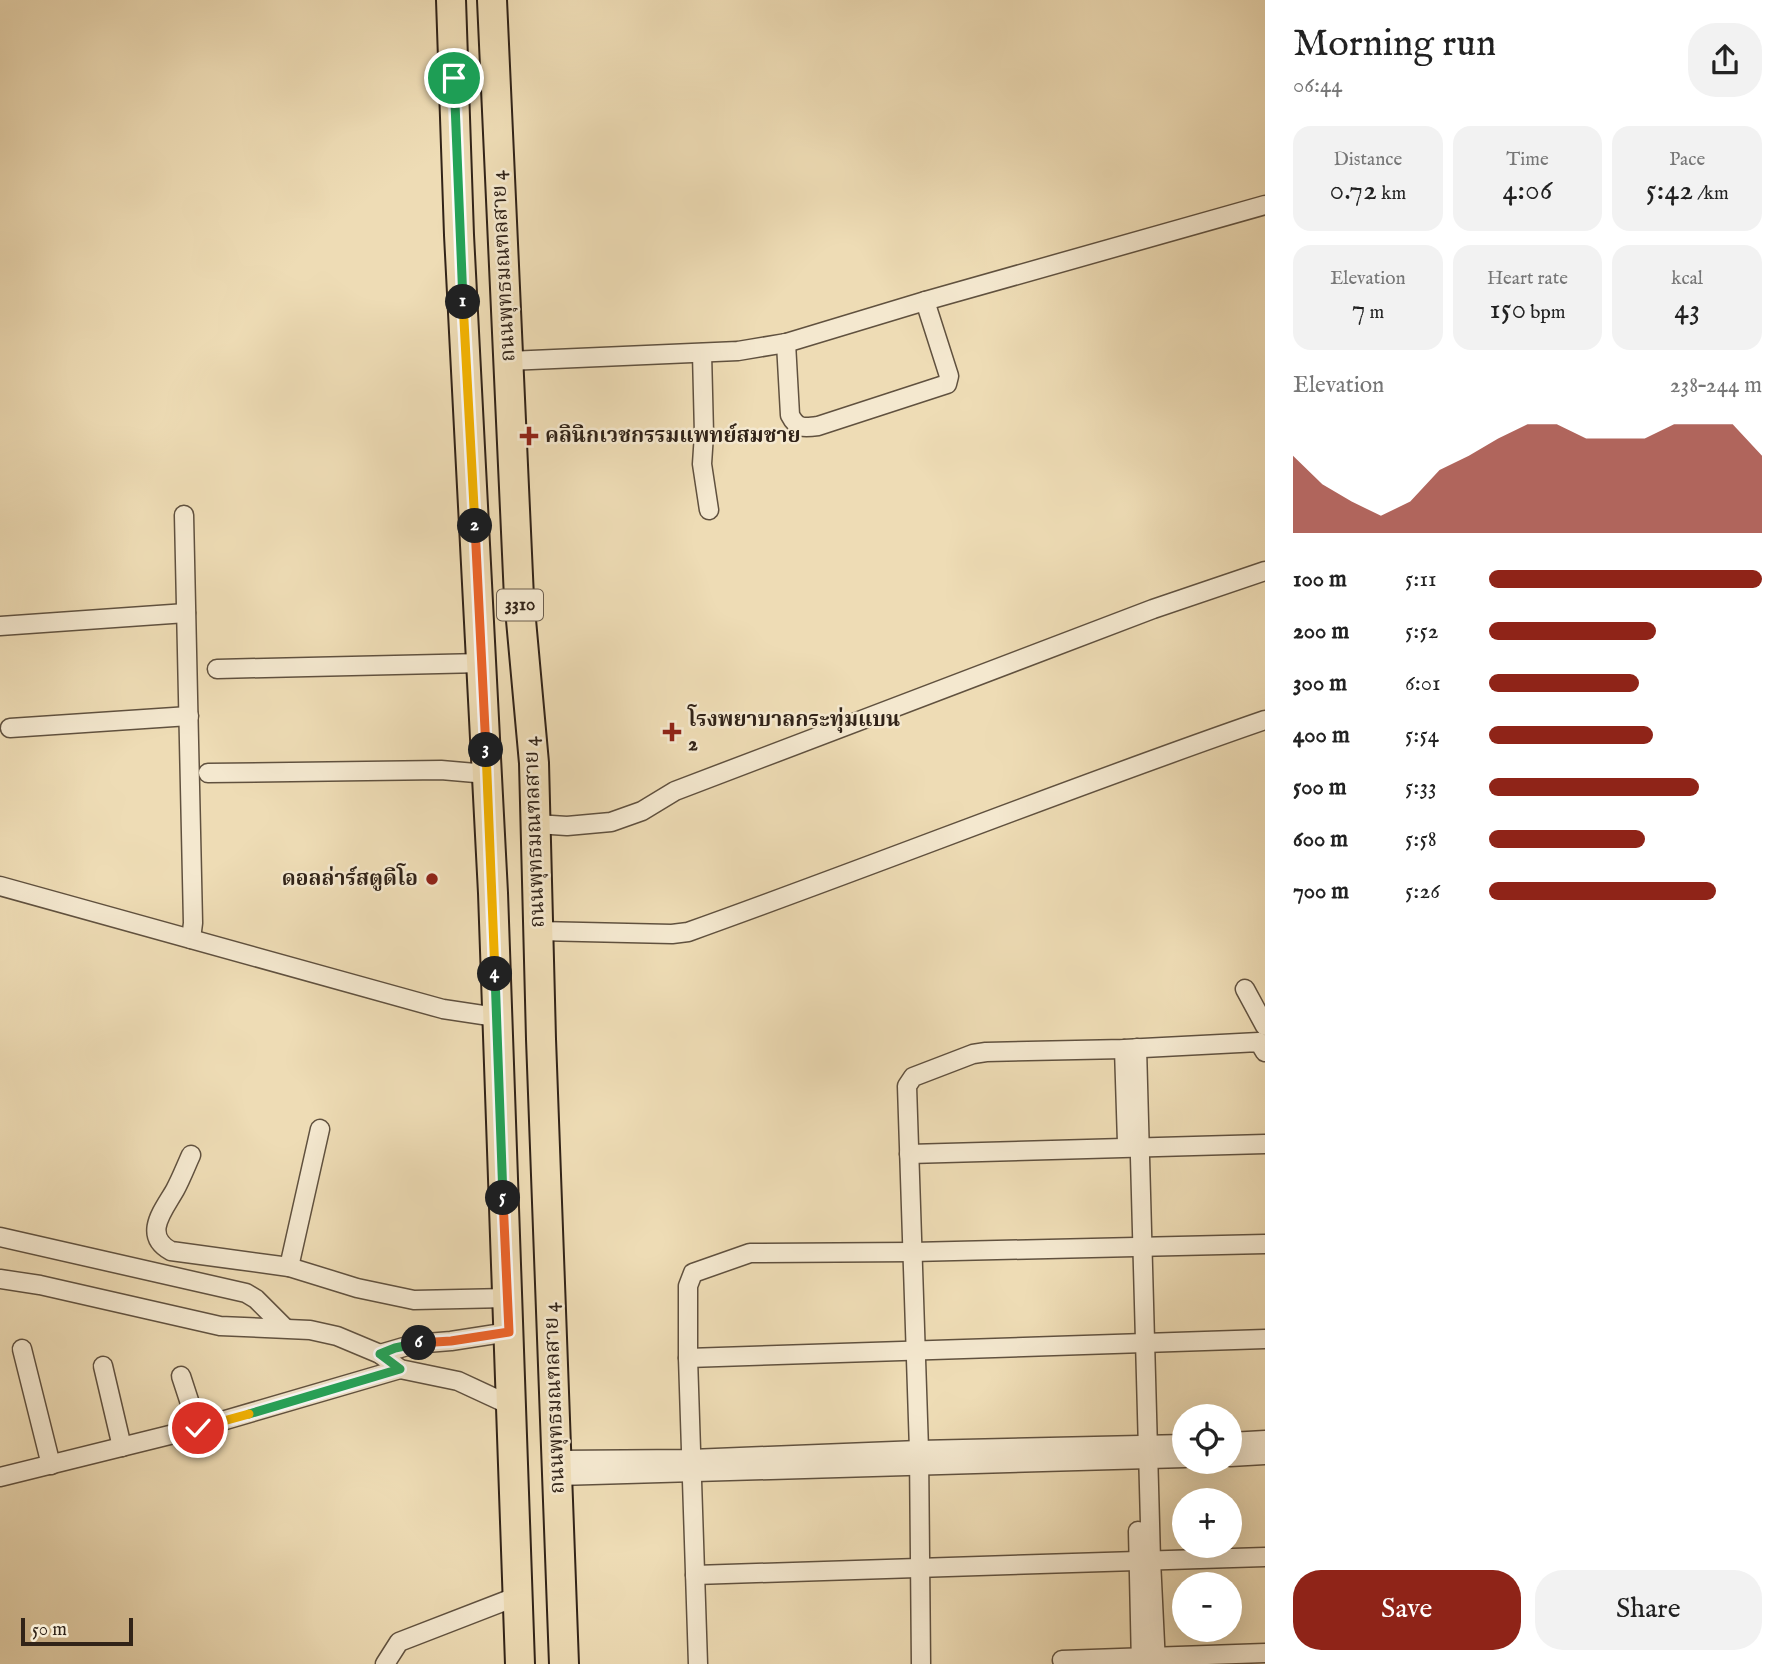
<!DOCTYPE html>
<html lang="en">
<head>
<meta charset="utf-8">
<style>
  body { margin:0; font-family:"IM FELL English","Noto Serif Thai",serif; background:#f2f2f2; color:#222; height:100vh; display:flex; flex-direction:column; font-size:26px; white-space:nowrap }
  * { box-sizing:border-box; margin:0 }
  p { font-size:23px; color:#767676 }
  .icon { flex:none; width:38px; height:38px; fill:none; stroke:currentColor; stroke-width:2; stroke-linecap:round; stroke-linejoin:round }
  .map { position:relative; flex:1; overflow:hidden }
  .details { display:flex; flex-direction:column; background:#fff; width:525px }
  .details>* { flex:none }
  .fabs { position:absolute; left:1172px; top:1404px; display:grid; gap:14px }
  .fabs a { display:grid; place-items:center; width:70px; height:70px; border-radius:50%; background:#fff; box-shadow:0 7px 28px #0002; font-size:35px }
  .scale { position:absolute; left:21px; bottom:18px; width:112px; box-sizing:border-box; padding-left:7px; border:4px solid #312318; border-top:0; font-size:19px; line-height:24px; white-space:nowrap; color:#312318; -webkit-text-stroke:5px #f4e8cf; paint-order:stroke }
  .pin { position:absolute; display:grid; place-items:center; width:60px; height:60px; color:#fff; margin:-30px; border:4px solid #fff; border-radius:50%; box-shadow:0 2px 7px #0007 }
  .km { position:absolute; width:35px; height:35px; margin:-18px; border-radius:50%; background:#222; color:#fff; font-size:19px; line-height:35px; text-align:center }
  .round { display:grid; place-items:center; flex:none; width:74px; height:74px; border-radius:28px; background:#f2f2f2 }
  .head { display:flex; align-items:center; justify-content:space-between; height:119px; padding:0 28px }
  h1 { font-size:38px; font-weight:600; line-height:52px }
  .metrics { display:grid; grid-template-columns:repeat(3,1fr); gap:10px; height:119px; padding:7px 28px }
  .metrics div { display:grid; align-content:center; border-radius:18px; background:#f2f2f2; text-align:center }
  .metrics b { font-size:30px; font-weight:600 }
  .metrics small { font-size:19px; font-weight:400 }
  .metrics p { font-size:19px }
  .chart { height:196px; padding:14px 28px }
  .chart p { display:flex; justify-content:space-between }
  .chart svg { width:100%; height:126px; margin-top:7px; fill:#8f2418; opacity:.7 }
  .cta { display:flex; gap:14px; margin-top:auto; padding:14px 28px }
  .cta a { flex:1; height:80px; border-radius:28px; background:#8f2418; color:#fff; font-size:28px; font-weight:600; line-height:80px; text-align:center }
  .cta a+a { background:#f2f2f2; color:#222 }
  ul { padding:0 28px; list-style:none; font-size:23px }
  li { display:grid; grid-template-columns:112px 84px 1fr; align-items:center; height:52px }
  li i { height:18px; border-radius:9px; background:#8f2418 }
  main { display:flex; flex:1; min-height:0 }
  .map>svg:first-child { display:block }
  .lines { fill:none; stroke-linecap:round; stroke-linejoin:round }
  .minor-casing { stroke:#60513f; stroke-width:21 }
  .primary-casing { stroke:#312318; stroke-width:32 }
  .minor { stroke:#f4e8cf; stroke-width:18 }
  .primary { stroke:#eedcb5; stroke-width:28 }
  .split-1-casing { stroke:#fff; stroke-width:14 }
  .split-2-casing { stroke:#fff; stroke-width:14 }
  .split-3-casing { stroke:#fff; stroke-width:14 }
  .split-4-casing { stroke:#fff; stroke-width:14 }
  .split-5-casing { stroke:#fff; stroke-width:14 }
  .split-6-casing { stroke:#fff; stroke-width:14 }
  .split-7-casing { stroke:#fff; stroke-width:14 }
  .split-8-casing { stroke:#fff; stroke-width:14 }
  .split-1 { stroke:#22a559; stroke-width:9 }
  .split-2 { stroke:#f5b400; stroke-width:9 }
  .split-3 { stroke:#f0652b; stroke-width:9 }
  .split-4 { stroke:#f5b400; stroke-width:9 }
  .split-5 { stroke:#22a559; stroke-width:9 }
  .split-6 { stroke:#f0652b; stroke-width:9 }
  .split-7 { stroke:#22a559; stroke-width:9 }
  .split-8 { stroke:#f5b400; stroke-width:9 }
  .poi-dot { fill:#8f2418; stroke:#f4e8cf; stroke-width:2.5 }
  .labels { text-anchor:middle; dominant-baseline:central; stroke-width:5; stroke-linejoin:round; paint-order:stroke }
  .shield { fill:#f4e8cf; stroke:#6c5e4f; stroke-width:2 }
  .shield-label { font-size:19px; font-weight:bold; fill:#312318 }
  .street-label { font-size:21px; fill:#312318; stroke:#f4e8cf }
  .poi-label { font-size:21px; font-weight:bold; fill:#312318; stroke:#f4e8cf; text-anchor:start }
</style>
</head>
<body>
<main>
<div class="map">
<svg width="1265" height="1664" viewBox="0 0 1265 1664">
  <rect width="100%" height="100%" fill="#eedcb5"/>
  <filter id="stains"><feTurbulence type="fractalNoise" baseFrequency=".00286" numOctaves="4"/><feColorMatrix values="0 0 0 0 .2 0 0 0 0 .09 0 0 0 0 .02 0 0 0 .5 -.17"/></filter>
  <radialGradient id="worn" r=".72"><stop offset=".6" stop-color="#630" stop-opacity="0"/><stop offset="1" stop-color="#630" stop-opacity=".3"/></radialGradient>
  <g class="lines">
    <defs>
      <g id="minor">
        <path d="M786,343L790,415C797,429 804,428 818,426L947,384L949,376L925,301"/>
        <polyline points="702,353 704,434 702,464 709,510"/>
        <polyline points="508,361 738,351 786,343 925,301 1265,205"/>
        <polyline points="184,515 193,923 191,939"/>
        <polyline points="0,626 186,613"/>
        <polyline points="217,669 482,663"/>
        <polyline points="10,728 189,716"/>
        <polyline points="208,773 441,770 487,774"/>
        <polyline points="536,824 567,826 611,822 642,811 675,791 1153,609 1265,571"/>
        <polyline points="0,886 443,1009 496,1017"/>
        <path d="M538,931L672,934L688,932C881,863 1071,787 1265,720"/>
        <polyline points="1245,989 1265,1026"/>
        <polyline points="1137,1048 1151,1560 1156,1664"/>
        <polyline points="1124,1049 1127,1143"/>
        <polyline points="909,1154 1265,1144"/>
        <path d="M191,1155C186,1166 181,1179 175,1190C163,1211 142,1235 171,1251L289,1267L357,1288L414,1300L507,1298"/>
        <polyline points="0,1237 246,1293 256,1299 285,1328"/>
        <polyline points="289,1267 320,1129"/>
        <polyline points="0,1279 40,1285 220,1326 310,1330 337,1336 380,1354 400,1369 458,1381 512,1406"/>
        <polyline points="22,1349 51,1465"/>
        <polyline points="380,1354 414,1344 451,1341 509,1332"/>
        <polyline points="688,1358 1265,1339"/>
        <polyline points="103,1366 122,1447"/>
        <polyline points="181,1376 198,1428"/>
        <polyline points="1230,1442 1265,1440"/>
        <polyline points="1230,1457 1265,1455"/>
        <polyline points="557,1460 691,1459 919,1450 1185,1444"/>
        <polyline points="558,1476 1185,1458"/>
        <polyline points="0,1477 198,1428 400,1369"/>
        <polyline points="1138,1531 1141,1664"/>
        <polyline points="695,1575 1265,1557"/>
        <polyline points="1062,1660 1265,1653"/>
        <polyline points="385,1664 399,1642 518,1596"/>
        <polyline points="698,1664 688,1358 688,1286 693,1273 750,1253 912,1252 1265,1244"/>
        <polyline points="921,1664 919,1450 907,1086 913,1077 973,1054 986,1052 1124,1049 1259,1042 1265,1052"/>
      </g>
      <g id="primary">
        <polyline points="451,0 459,235 493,893 520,1664"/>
        <polyline points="492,0 519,598 534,763 541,1039 564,1664"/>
      </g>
    </defs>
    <use href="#minor" class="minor-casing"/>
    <use href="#primary" class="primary-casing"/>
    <use href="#minor" class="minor"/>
    <use href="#primary" class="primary"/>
  </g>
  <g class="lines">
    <defs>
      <polyline id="split-1" points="454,78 463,302"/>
      <polyline id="split-2" points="463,302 475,526"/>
      <polyline id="split-3" points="475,526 486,750"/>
      <polyline id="split-4" points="486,750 495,974"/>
      <polyline id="split-5" points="495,974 503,1198"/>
      <polyline id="split-6" points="419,1343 451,1341 509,1332 503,1198"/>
      <polyline id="split-7" points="249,1414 400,1369 380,1354 395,1348 419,1343"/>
      <polyline id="split-8" points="198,1428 249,1414"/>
    </defs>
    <use href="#split-1" class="split-1-casing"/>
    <use href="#split-2" class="split-2-casing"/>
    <use href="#split-3" class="split-3-casing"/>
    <use href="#split-4" class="split-4-casing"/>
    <use href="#split-5" class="split-5-casing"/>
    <use href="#split-6" class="split-6-casing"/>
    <use href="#split-7" class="split-7-casing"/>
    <use href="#split-8" class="split-8-casing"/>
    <use href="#split-1" class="split-1"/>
    <use href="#split-2" class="split-2"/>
    <use href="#split-3" class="split-3"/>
    <use href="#split-4" class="split-4"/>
    <use href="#split-5" class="split-5"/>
    <use href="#split-6" class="split-6"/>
    <use href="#split-7" class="split-7"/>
    <use href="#split-8" class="split-8"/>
  </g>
  <g class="poi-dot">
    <path d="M525.5 425.5h7v7h7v7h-7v7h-7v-7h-7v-7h7z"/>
    <path d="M668.5 721.5h7v7h7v7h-7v7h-7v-7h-7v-7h7z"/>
    <circle cx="432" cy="879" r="7"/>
  </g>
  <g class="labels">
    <rect class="shield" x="497" y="589.5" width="46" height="31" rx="5"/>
    <g class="shield-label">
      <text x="520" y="605">3310</text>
    </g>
    <g class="street-label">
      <text transform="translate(504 266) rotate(-93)">ถนนพุทธมณฑลสาย 4</text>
      <text transform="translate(535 832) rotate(-92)">ถนนพุทธมณฑลสาย 4</text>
      <text transform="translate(555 1398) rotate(-92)">ถนนพุทธมณฑลสาย 4</text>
    </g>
    <g class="poi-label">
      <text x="545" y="436">คลินิกเวชกรรมแพทย์สมชาย</text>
      <text x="688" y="720">โรงพยาบาลกระทุ่มแบน<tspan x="688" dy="24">2</tspan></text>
      <text x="418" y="879" text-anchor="end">ดอลล่าร์สตูดิโอ</text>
    </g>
  </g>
  <rect width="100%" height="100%" filter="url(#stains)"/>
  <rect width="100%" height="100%" fill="url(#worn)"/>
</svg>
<div class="fabs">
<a><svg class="icon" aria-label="locate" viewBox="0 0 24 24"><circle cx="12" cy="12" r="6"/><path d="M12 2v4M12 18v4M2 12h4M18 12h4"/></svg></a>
<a>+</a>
<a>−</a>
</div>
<div class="scale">50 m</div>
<div class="pin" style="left:454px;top:78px;background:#1e9e55"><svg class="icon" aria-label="arrive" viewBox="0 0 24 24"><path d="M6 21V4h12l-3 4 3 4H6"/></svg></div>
<div class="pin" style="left:198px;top:1428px;background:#d93025"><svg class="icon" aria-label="check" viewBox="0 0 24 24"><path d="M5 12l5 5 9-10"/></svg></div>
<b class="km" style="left:463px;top:302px">1</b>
<b class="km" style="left:475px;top:526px">2</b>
<b class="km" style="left:486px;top:750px">3</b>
<b class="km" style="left:495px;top:974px">4</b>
<b class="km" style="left:503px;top:1198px">5</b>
<b class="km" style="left:419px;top:1343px">6</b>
</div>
<section class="details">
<div class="head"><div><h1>Morning run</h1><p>06:44</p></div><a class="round"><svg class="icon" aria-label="share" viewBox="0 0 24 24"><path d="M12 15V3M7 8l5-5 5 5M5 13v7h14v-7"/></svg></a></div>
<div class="metrics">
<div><p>Distance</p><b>0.72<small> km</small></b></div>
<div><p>Time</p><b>4:06</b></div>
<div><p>Pace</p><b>5:42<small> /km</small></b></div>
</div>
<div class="metrics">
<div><p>Elevation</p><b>7<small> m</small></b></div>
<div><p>Heart rate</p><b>150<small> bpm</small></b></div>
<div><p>kcal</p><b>43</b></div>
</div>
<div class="chart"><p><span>Elevation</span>238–244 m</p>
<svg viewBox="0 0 160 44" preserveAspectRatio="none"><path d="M0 44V17L10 27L20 33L30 38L40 33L50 22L60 17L70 11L80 6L90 6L100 11L110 11L120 11L130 6L140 6L150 6L160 17V44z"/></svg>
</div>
<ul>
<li><b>100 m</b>5:11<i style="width:100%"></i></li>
<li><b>200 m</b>5:52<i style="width:61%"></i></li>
<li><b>300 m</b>6:01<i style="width:55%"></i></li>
<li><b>400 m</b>5:54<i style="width:60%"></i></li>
<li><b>500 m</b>5:33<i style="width:77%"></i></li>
<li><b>600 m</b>5:58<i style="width:57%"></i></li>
<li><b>700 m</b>5:26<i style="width:83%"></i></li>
</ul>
<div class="cta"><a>Save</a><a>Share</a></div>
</section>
</main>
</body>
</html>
